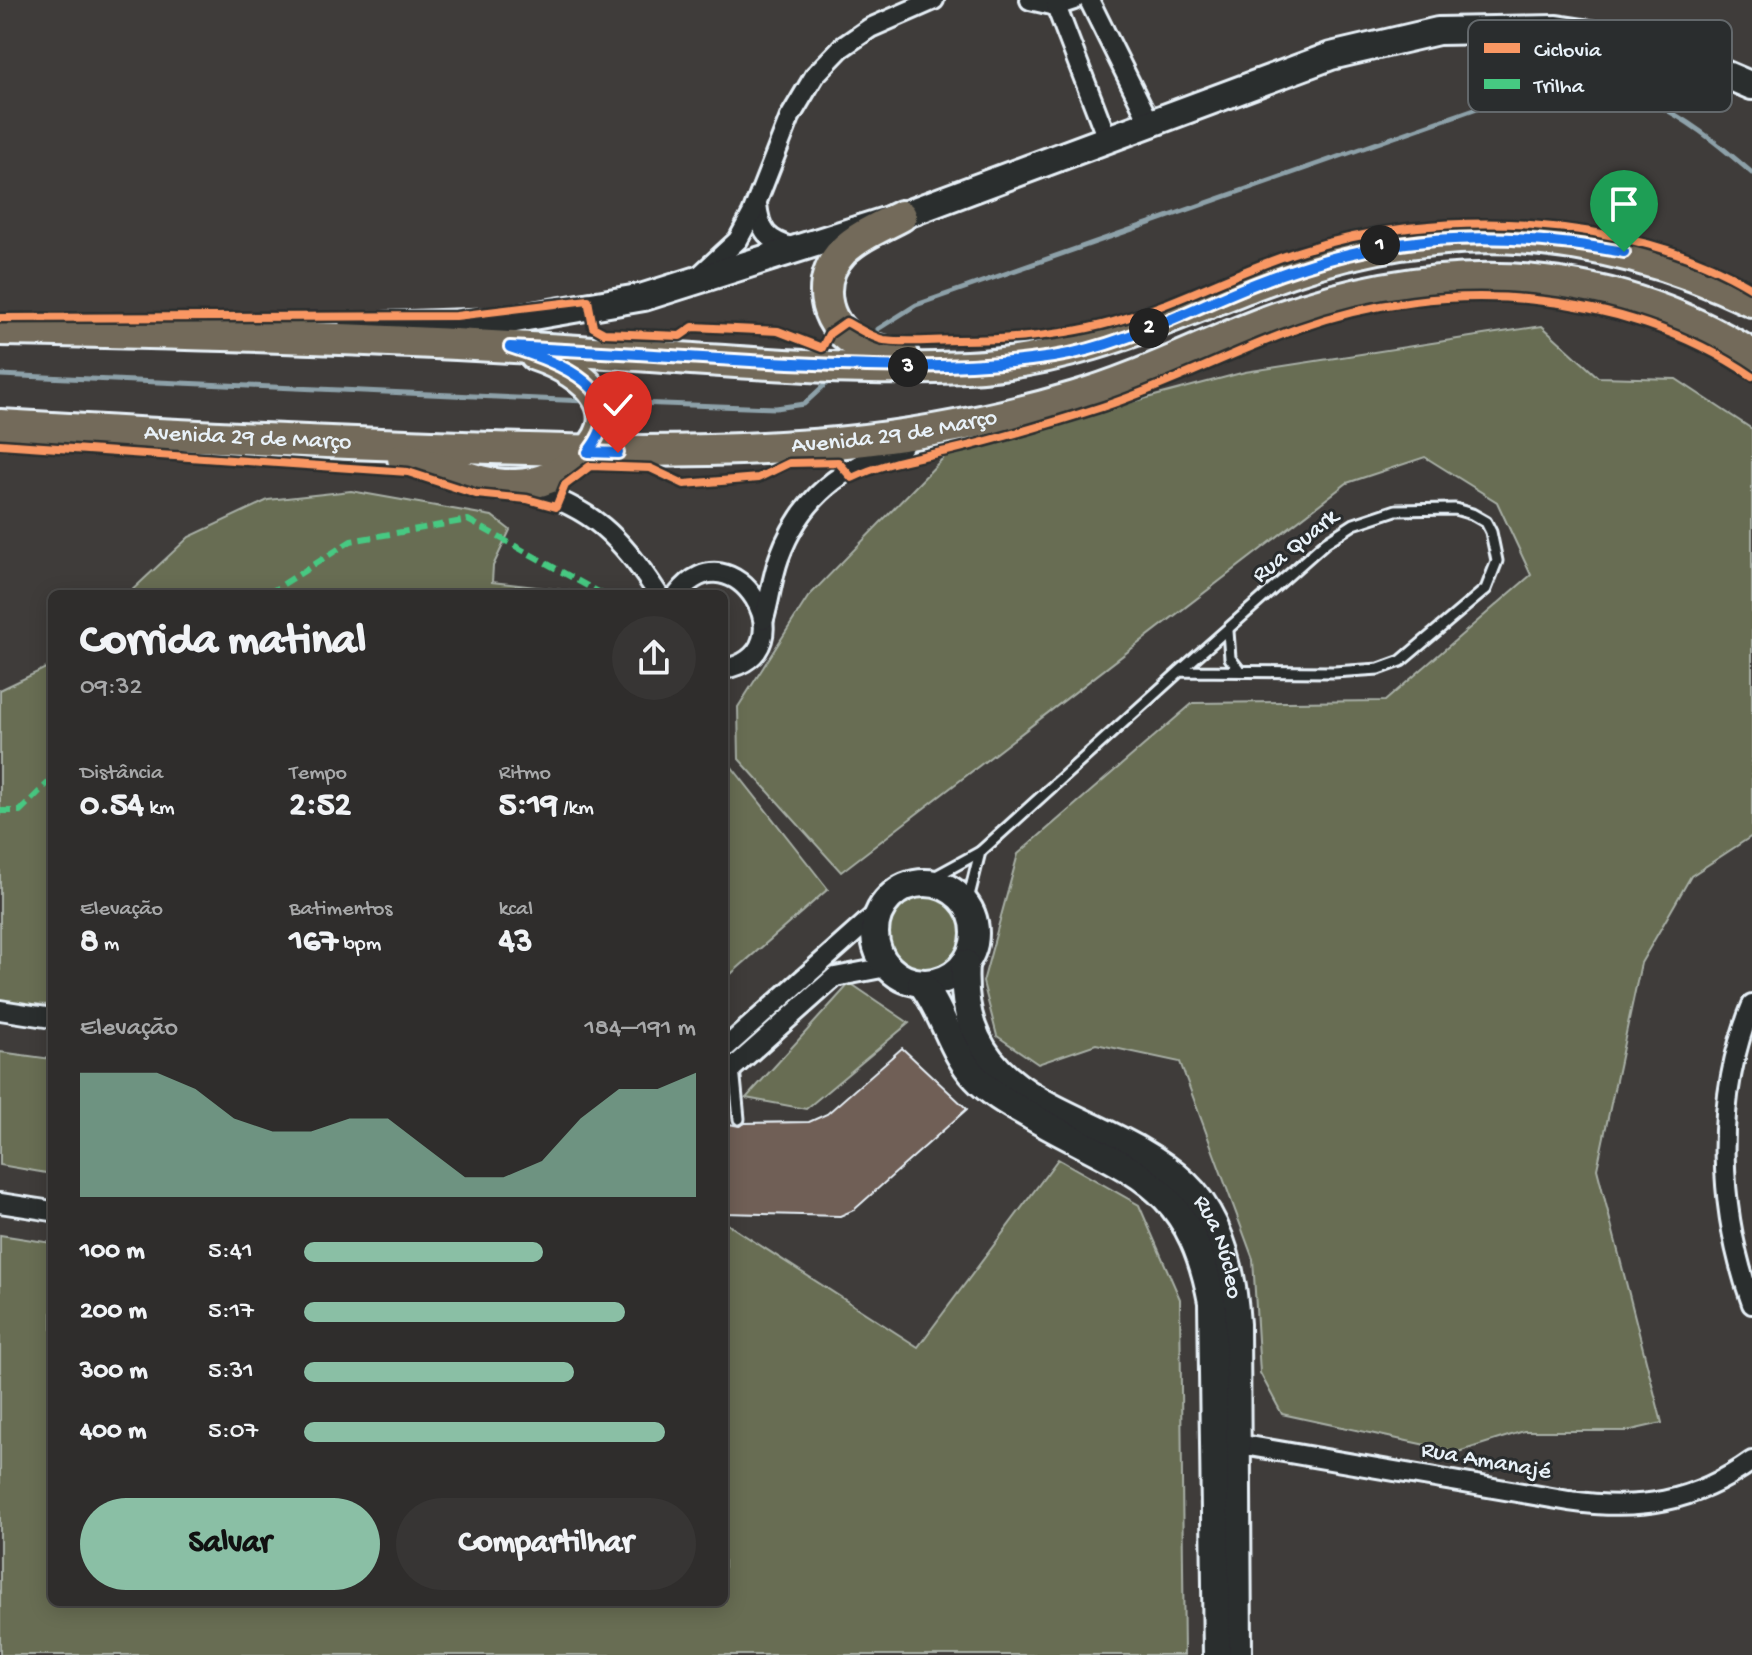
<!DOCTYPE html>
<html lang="pt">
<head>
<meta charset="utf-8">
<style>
  body { margin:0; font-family:"Gochi Hand",sans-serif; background:#373534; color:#f1f3f6; height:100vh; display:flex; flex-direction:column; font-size:30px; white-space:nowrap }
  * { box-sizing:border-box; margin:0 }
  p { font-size:26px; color:#a7a8a9 }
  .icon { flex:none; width:44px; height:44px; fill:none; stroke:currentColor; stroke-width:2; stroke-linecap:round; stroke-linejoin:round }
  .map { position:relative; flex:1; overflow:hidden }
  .sheet { position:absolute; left:48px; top:590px; width:680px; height:1016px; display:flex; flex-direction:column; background:#2f2d2c; border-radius:12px; box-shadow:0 4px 20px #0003,0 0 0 2px #4a4948 }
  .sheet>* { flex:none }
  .pin { position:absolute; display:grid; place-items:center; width:68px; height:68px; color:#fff; margin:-82px -34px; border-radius:50% 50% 50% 0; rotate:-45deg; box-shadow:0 0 8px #0007 }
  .pin .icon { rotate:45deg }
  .km { position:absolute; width:40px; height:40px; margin:-20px; border-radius:50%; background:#222; color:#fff; font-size:22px; line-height:40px; text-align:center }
  .round { display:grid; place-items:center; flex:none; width:84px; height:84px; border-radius:42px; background:#373534 }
  .headline { display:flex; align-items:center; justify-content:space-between; height:136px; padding:0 32px }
  h1 { font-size:44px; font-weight:700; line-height:60px }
  .stats { display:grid; grid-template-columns:repeat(3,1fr); gap:12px; height:136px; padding:8px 32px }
  .stats div { display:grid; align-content:center }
  .stats b { font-size:34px; font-weight:700 }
  .stats small { font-size:22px; font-weight:400 }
  .stats p { font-size:22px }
  .chart { height:224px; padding:16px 32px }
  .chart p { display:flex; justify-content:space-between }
  .chart svg { width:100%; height:144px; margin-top:8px; fill:#8abfa5; opacity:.7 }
  .primary-button { display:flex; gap:16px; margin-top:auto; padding:16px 32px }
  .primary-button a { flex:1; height:92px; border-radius:48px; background:#8abfa5; color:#111; font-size:32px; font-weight:700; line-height:92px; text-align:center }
  .primary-button a+a { background:#373534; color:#f1f3f6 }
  ul { padding:0 32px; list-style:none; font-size:26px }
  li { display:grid; grid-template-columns:128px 96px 1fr; align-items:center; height:60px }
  li i { height:20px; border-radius:10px; background:#8abfa5 }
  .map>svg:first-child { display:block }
  .green { fill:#676d53; stroke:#a8afa6; stroke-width:2 }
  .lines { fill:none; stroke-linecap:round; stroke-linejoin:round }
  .stream { stroke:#8da1a9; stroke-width:5 }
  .building { fill:#705f57; stroke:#e8f1f8; stroke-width:2 }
  .lane-casing { stroke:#e8f1f8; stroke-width:15 }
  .street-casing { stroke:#e8f1f8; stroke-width:24 }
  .secondary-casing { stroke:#e8f1f8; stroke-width:32 }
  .primary-casing { stroke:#e8f1f8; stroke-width:36 }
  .lane { stroke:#2a2d2e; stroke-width:9 }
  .street { stroke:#2a2d2e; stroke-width:18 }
  .secondary { stroke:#2a2d2e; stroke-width:26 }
  .primary { stroke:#736b5a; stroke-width:30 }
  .quiet { stroke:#46c982; stroke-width:6; stroke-dasharray:12 6; stroke-linecap:butt }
  .cycleway-casing { stroke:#2a2d2e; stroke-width:13 }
  .cycleway { stroke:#f99763; stroke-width:8 }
  .route-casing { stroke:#fff; stroke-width:16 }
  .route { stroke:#1a73e8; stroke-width:10 }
  .labels { text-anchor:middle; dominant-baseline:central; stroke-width:6; stroke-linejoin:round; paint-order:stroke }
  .street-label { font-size:24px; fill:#e8f1f8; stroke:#2a2d2e }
  .key { fill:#2a2d2e; stroke:#63686b; stroke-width:2 }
  .key-label { font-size:22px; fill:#e8f1f8 }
</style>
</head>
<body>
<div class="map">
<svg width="1752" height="1655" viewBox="0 0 1752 1655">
  <rect width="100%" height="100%" fill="#3f3c3a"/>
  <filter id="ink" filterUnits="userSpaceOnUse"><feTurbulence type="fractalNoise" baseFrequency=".0125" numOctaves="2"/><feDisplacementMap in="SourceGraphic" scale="16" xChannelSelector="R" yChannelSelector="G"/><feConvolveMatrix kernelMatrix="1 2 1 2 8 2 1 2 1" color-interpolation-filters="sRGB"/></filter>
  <g filter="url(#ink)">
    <g class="green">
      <polygon points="1542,326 1598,377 1676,379 1752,429 1752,836 1691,876 1641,963 1597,1169 1662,1423 1627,1431 1524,1431 1458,1452 1282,1414 1260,1373 1253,1259 1180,1062 1096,1044 1038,1064 997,1036 983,982 1018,854 1193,703 1385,701 1531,575 1497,502 1425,457 1347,483 841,872 739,759 738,707 808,597 951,450 1245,372"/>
      <polygon points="351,491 492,516 510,530 493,566 492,582 597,594 128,594 189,537 268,500"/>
      <polygon points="52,665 52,1005 0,1003 0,690"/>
      <polygon points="724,757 828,889 724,980"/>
      <circle cx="924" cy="932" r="41"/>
      <polygon points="850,983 909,1023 806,1109 746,1098"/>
      <polygon points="0,1052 52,1059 52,1174 0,1165"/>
      <polygon points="1058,1159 1139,1205 1180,1299 1184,1655 0,1655 0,1235 52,1243 52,1602 724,1602 724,1222 918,1347"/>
    </g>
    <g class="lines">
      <g class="stream">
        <path d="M878,329L916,305L1483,106C1510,100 1539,90 1567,88C1643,81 1698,127 1752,173"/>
        <polyline points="0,375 586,401"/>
        <polyline points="608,402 776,408 804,404 830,380"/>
      </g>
    </g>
    <polygon class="building" points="902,1048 967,1109 854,1210 840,1216 724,1213 724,1123 739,1126 745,1123 809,1122 827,1114"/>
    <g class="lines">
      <defs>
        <g id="lane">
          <polyline points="1228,631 1230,658 1240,671"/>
          <polyline points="925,882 980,852 1180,671 1326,542 1354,524 1396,510 1455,509 1472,514 1486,522 1491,532 1497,561 1486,589 1401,661 1379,669 1334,672 1180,671"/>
          <polyline points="967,904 980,852"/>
          <polyline points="734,1068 739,1119"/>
        </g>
        <g id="street">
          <polyline points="1030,0 1056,6 1074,0"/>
          <polyline points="1089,0 1151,125"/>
          <polyline points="1056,6 1108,141"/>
          <path d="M757,204C760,232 767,240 794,248"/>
          <polyline points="700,275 738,240 752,214 790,117 815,75 841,48 870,28 934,0"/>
          <path d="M524,488C592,507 621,537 658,594"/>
          <path d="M678,594C732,523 813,652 724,669"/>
          <path d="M764,619C770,599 772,577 779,558C801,497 843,466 903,446"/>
          <path d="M1752,1005C1713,1098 1718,1211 1752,1304"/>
          <polyline points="0,1010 52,1018"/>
          <polyline points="724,1049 879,911"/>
          <polyline points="724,1076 835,977 887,967"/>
          <polyline points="0,1203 52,1211"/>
          <path d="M1226,1442L1569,1501C1639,1511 1693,1503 1752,1461"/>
        </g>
        <g id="secondary">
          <polyline points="352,327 498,322 644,297 901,216 1331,56 1438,31 1557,29 1603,36 1682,56 1752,86"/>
          <circle cx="925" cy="933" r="50"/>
          <path id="s1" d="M965,963C955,1115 1102,1105 1185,1184C1222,1219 1233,1276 1236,1324L1238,1655"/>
          <path d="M921,983C944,1012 951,1052 976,1078C991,1094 1012,1105 1031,1116C1128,1173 1188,1175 1212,1302L1217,1655"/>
        </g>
        <g id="primary">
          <path d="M901,216C882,226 858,236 843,251C816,279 822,322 855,342C869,350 887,352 903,355"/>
          <path d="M0,330C182,333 365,338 546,349C686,357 827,373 967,367C1073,362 1161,320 1258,283C1429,217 1587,222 1752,301"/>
          <path id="s2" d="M0,425C144,434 288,441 432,446C567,451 702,455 837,443C917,435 998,420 1075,397C1144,377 1209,342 1276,318C1440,260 1602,262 1752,355"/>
          <path d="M403,458C440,465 478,487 516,485C540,484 558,475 577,461C636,415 586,372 535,355"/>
        </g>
      </defs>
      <use href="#lane" class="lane-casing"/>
      <use href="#street" class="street-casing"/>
      <use href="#secondary" class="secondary-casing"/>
      <use href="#primary" class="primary-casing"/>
      <use href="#lane" class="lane"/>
      <use href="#street" class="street"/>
      <use href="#secondary" class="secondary"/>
      <use href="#primary" class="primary"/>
      <g class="quiet">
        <polyline points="268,594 351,541 468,520 602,594"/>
        <polyline points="0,811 20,811 52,779"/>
      </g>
      <defs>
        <g id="cycleway">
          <path d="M0,318L456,316L588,300L593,327L604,333L680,336L693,327L778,331L822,348L829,334L846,322C858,328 872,338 884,340C907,343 934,340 957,340C1009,340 1063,336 1113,322C1177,304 1236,271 1300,251C1435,207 1629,213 1752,288"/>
          <path d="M0,444L408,472L476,494L527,499L556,507L565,485L590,466L650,468L684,484L758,478L789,463L838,462L852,478C885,462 916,458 951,450C1002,438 1052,423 1102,407C1169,385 1232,352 1299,328C1443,276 1623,288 1752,376"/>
        </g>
      </defs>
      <use href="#cycleway" class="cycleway-casing"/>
      <use href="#cycleway" class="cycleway"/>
    </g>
  </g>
  <g class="lines" filter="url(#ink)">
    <defs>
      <path id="route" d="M618,453L588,452C638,389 556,362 510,347C590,351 671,356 751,361C852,366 952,372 1053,357C1124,346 1190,309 1257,283C1385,233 1490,228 1624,252"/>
    </defs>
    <use href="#route" class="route-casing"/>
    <use href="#route" class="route"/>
  </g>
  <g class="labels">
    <g class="street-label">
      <text stroke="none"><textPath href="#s2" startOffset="896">Avenida 29 de Março</textPath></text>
      <text stroke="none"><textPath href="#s2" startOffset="248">Avenida 29 de Março</textPath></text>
      <text transform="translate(1296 547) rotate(-39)">Rua Quark</text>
      <text stroke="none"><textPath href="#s1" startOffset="408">Rua Núcleo</textPath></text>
      <text transform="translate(1486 1462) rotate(10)">Rua Amanajé</text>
    </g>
  </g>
  <rect x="1468" y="20" width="264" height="92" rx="12" class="key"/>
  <rect x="1484" y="43" width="36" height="10" fill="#f99763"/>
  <rect x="1484" y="79" width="36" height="10" fill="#46c982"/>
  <g class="key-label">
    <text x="1534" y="56">Ciclovia</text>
    <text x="1534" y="92">Trilha</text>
  </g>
</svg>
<div class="pin" style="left:1624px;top:252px;background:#1e9e55"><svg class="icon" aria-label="arrive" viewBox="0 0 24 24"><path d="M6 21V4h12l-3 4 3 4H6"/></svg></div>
<div class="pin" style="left:618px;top:453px;background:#d93025"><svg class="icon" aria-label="check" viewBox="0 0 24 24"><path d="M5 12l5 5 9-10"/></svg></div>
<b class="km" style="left:1380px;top:245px">1</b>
<b class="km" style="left:1149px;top:328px">2</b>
<b class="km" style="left:908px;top:367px">3</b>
<section class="sheet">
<div class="headline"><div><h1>Corrida matinal</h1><p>09:32</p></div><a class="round"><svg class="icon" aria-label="share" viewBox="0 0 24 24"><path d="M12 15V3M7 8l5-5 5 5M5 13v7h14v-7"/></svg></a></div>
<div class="stats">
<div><p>Distância</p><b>0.54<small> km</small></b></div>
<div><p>Tempo</p><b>2:52</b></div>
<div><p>Ritmo</p><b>5:19<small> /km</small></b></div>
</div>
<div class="stats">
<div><p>Elevação</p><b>8<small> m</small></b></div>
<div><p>Batimentos</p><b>167<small> bpm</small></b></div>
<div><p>kcal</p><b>43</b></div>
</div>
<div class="chart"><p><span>Elevação</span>184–191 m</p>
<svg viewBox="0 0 160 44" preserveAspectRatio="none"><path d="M0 44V6L10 6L20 6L30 11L40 20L50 24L60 24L70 20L80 20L90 29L100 38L110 38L120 33L130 20L140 11L150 11L160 6V44z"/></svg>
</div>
<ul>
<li><b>100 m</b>5:41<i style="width:61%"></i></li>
<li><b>200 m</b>5:17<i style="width:82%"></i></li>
<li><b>300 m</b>5:31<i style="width:69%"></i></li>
<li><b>400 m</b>5:07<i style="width:92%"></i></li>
</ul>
<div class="primary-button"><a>Salvar</a><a>Compartilhar</a></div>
</section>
</div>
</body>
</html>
